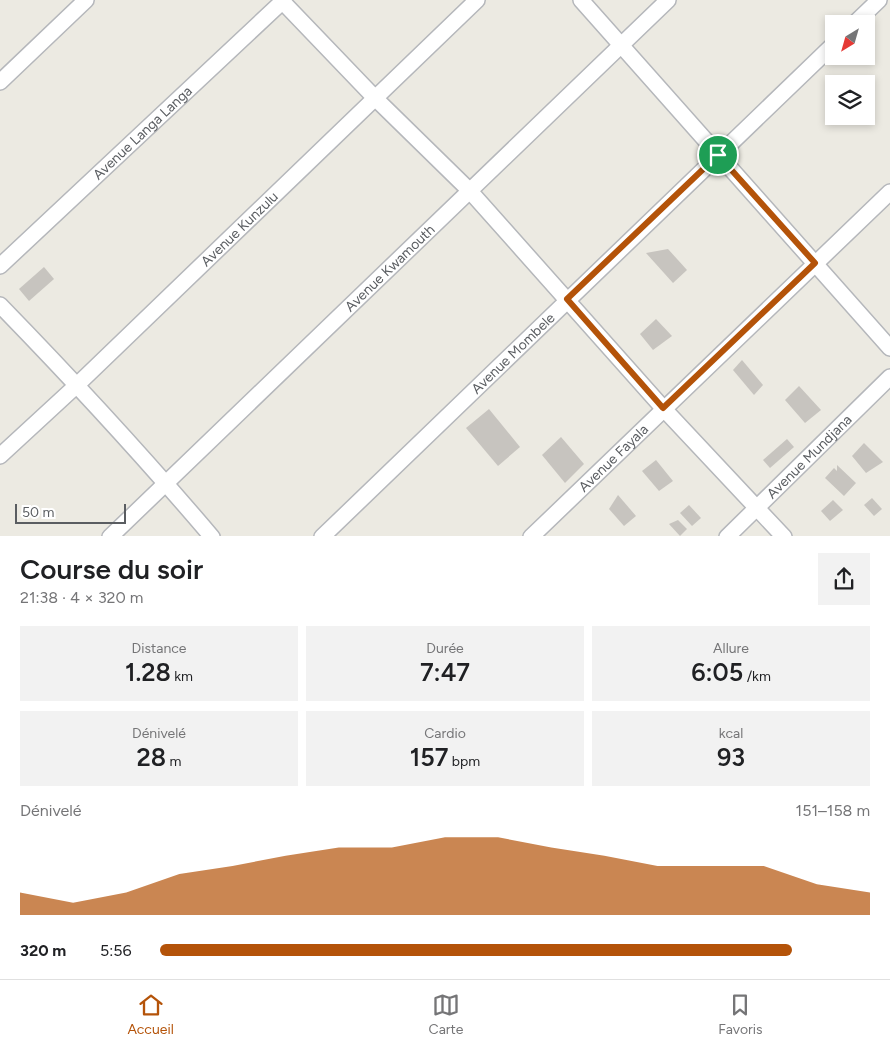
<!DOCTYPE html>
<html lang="fr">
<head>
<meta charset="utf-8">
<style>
  body { margin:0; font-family:Figtree,sans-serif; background:#f2f2f2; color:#202124; height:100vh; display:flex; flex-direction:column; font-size:19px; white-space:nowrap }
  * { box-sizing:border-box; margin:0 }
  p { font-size:16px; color:#757577 }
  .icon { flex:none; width:28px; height:28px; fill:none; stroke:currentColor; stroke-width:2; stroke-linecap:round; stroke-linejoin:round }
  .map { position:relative; height:536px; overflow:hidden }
  .panel { display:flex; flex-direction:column; background:#fff; flex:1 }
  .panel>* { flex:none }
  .needle { width:32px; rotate:217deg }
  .controls { position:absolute; left:825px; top:15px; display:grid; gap:10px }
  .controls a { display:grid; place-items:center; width:50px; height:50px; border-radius:0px; background:#fff; box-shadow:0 2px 8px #0003; font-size:25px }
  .scale { position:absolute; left:15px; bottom:12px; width:111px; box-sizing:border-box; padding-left:5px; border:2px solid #5a5d61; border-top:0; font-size:14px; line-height:18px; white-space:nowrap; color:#5a5d61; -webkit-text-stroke:4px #fff; paint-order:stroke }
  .pin { position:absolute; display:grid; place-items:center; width:42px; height:42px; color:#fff; margin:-21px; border:2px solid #fff; border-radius:50%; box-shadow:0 1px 5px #0007 }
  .round { display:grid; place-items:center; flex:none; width:52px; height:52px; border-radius:0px; background:#f2f2f2 }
  .summary { display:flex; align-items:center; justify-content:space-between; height:85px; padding:0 20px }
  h1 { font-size:28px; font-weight:600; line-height:38px }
  .stats { display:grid; grid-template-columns:repeat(3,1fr); gap:8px; height:85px; padding:5px 20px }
  .stats div { display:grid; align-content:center; border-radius:0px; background:#f2f2f2; text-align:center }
  .stats b { font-size:25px; font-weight:600 }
  .stats small { font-size:14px; font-weight:400 }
  .stats p { font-size:14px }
  .chart { height:140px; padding:10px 20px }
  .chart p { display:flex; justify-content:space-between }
  .chart svg { width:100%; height:90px; margin-top:5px; fill:#b45309; opacity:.7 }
  ul { padding:0 20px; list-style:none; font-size:16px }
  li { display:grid; grid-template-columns:80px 60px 1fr; align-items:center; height:38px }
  li i { height:12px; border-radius:6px; background:#b45309 }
  .tabs { display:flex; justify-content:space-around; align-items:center; height:70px; border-top:1px solid #e0e0e0; background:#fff; font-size:14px; color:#757577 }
  .tabs a { display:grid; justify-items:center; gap:2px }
  .tabs .current { color:#b45309 }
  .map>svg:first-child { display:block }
  .building { fill:#c7c4bf }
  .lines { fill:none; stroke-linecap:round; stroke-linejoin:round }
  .minor-casing { stroke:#b5b7bb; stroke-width:18 }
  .minor { stroke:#fff; stroke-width:15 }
  .route-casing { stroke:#fff; stroke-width:10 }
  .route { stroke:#b45309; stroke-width:6 }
  .labels { text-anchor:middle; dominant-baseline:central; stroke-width:5; stroke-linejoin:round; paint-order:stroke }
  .street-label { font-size:14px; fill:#5a5d61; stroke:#fff }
</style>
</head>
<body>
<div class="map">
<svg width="890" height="537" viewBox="0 0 890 537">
  <rect width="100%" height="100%" fill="#eceae2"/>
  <g class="building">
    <polygon points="668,249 687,270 673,283 646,253"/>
    <polygon points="44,267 54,279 29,301 19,289"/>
    <polygon points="656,319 672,336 653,350 640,334"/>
    <polygon points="742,360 763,385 754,395 733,370"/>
    <polygon points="799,386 821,410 805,423 785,400"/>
    <polygon points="489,409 520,447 498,466 466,428"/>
    <polygon points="561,437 584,464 565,483 542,455"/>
    <polygon points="787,439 794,447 770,468 763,460"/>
    <polygon points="864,443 883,462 866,473 852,456"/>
    <polygon points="656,460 673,481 659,491 642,471"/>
    <polygon points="837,465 856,483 844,496 825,478 834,468 837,471"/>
    <polygon points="618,495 636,516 624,526 609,509"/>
    <polygon points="872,498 882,509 874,516 864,505"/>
    <polygon points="833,500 843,510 830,521 821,511"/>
    <polygon points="689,505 701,518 692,526 680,513"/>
    <polygon points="678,520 687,529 680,536 669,524"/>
  </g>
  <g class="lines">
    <defs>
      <g id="minor">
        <polyline points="281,0 375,98 469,190 663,408 784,537"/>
        <polyline points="581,0 890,348"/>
        <polyline points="854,24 879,0"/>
        <polyline points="0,82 86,0"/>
        <path id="s1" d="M0,266L284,0"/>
        <path d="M0,305C73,380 144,457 212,537"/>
        <path id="s2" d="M0,456L77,385L477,0"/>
        <path id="s3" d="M110,537L668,0"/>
        <path id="s4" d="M322,537L834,44"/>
        <path id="s5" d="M531,537L890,192"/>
        <path id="s6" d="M727,537L890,377"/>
      </g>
    </defs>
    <use href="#minor" class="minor-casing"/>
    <use href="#minor" class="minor"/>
  </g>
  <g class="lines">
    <defs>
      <polygon id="route" points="718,155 815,263 663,408 567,299"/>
    </defs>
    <use href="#route" class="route-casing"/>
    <use href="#route" class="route"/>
  </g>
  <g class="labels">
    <g class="street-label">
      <text stroke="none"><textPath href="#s1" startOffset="195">Avenue Langa Langa</textPath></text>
      <text stroke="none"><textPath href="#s2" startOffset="330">Avenue Kunzulu</textPath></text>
      <text stroke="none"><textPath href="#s3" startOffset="388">Avenue Kwamouth</textPath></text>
      <text stroke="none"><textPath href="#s4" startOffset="265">Avenue Mombele</textPath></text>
      <text stroke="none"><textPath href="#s5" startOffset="114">Avenue Fayala</textPath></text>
      <text stroke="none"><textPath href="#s6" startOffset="115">Avenue Mundjana</textPath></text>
    </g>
  </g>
</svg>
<div class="controls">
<a><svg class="needle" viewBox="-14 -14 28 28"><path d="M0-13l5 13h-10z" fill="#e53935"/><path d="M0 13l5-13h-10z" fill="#757577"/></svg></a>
<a><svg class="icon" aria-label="layers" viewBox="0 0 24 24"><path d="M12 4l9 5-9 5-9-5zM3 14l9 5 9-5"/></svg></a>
</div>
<div class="scale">50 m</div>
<div class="pin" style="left:718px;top:155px;background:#1e9e55"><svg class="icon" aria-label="arrive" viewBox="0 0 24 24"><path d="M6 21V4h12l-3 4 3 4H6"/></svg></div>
</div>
<section class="panel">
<div class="summary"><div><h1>Course du soir</h1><p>21:38 · 4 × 320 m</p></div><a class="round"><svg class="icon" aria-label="share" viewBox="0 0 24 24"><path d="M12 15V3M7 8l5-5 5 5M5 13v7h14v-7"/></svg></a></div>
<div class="stats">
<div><p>Distance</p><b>1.28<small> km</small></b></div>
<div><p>Durée</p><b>7:47</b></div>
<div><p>Allure</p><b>6:05<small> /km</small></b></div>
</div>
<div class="stats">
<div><p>Dénivelé</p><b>28<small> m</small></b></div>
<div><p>Cardio</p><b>157<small> bpm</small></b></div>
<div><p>kcal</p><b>93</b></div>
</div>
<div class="chart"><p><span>Dénivelé</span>151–158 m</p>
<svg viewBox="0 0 160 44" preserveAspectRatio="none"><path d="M0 44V33L10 38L20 33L30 24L40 20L50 15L60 11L70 11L80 6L90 6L100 11L110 15L120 20L130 20L140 20L150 29L160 33V44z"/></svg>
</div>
<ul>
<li><b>320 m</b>5:56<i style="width:89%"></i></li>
</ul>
</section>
<nav class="tabs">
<a class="current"><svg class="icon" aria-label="home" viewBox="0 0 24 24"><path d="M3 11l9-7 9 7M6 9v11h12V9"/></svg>Accueil</a>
<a><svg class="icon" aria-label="map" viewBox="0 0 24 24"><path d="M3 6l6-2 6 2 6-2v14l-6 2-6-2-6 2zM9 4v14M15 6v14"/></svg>Carte</a>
<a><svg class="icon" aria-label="saved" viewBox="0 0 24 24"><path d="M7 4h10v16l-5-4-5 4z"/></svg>Favoris</a>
</nav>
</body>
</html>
